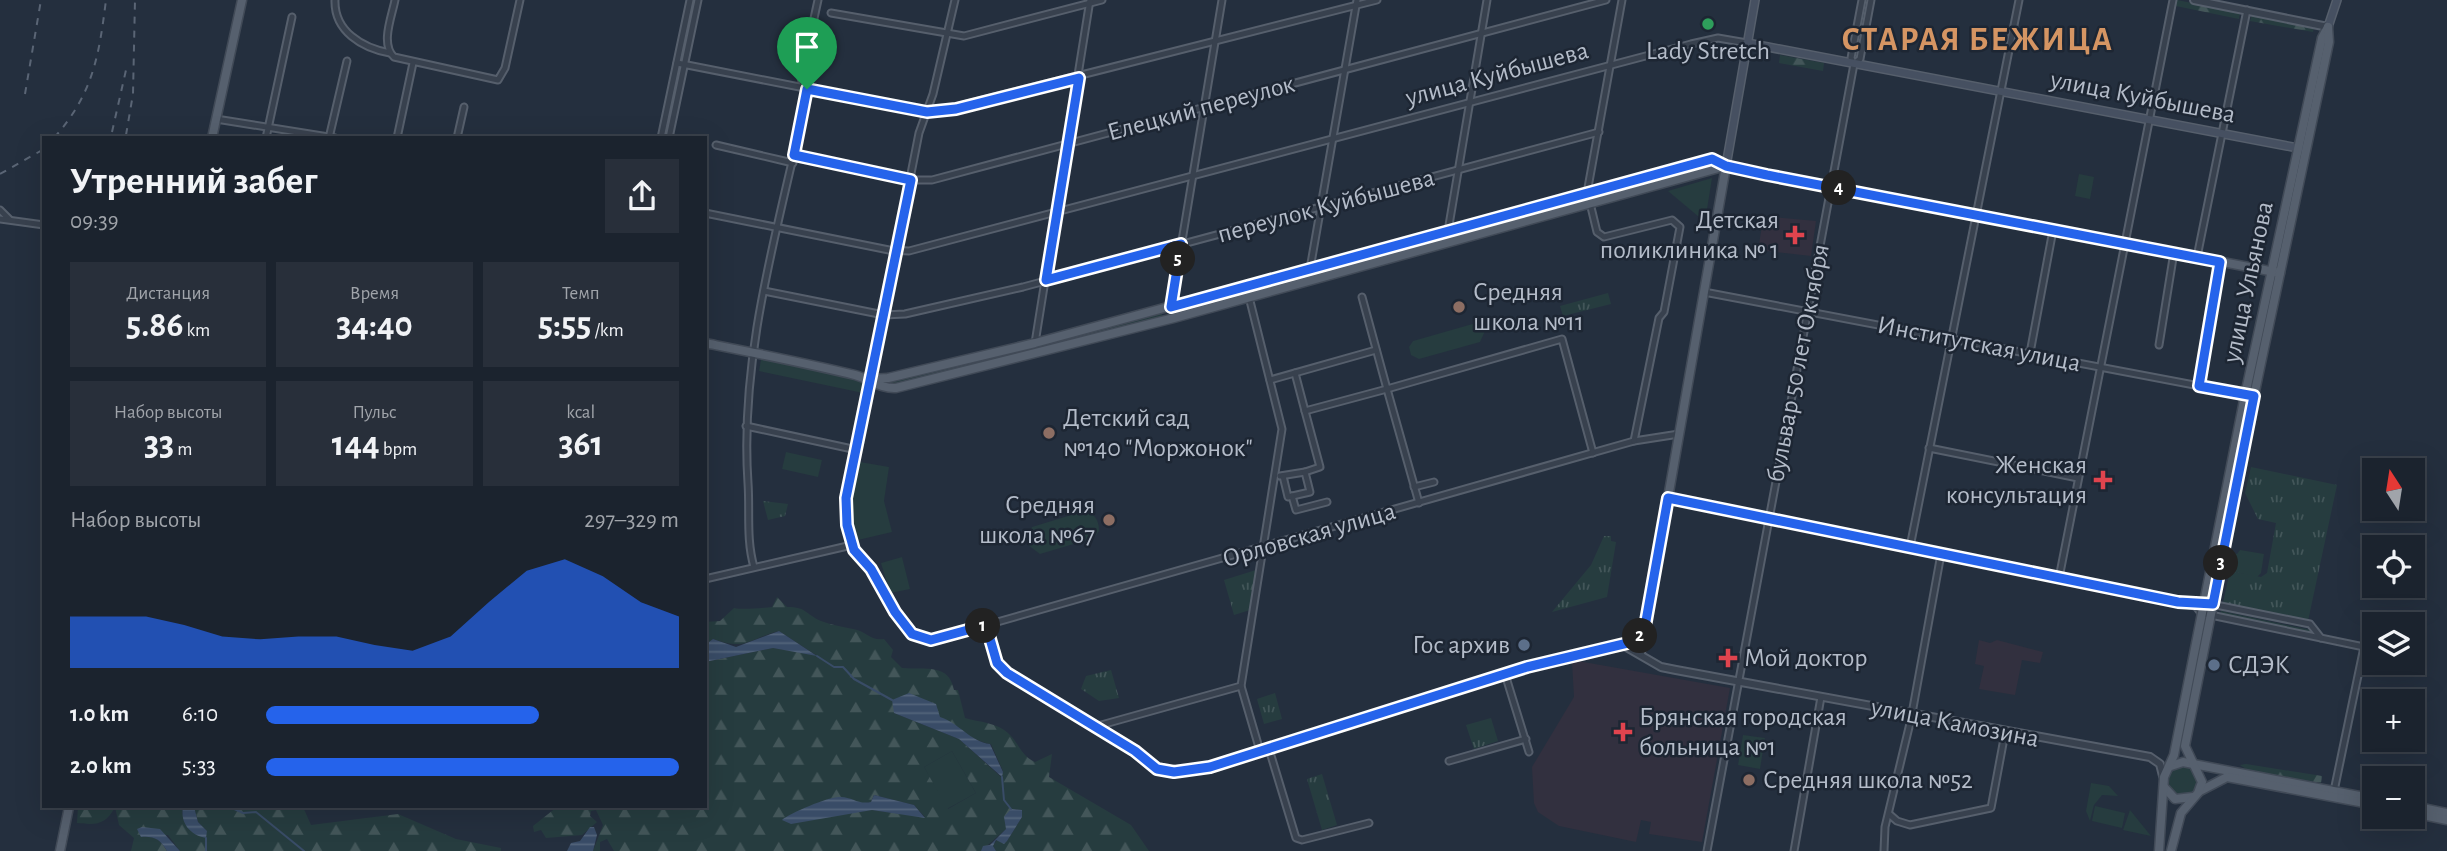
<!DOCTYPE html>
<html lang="ru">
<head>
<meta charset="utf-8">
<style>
  body { margin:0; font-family:"Alegreya Sans",sans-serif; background:#282f3a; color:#f1f3f6; height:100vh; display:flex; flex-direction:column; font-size:26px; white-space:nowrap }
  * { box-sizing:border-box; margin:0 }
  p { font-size:23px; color:#a0a4aa }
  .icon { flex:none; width:38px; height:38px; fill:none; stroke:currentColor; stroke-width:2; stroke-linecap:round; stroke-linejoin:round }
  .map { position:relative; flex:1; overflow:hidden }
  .details { position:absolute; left:42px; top:136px; width:665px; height:672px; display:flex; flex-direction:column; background:#1b232e; border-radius:0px; box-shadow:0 7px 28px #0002,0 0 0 2px #39404a }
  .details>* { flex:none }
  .needle { width:46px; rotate:348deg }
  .controls { position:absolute; left:2362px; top:458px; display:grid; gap:14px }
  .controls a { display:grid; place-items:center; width:63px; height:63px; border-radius:0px; background:#1b232e; box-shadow:0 7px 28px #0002,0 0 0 2px #39404a; font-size:35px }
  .pin { position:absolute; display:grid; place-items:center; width:60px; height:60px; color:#fff; margin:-72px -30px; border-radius:50% 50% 50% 0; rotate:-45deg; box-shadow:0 0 7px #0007 }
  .pin .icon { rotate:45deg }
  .km { position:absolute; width:35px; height:35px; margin:-18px; border-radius:50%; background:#222; color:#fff; font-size:19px; line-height:35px; text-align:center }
  .round { display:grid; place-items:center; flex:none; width:74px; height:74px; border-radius:0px; background:#282f3a }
  .overview { display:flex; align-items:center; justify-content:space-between; height:119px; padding:0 28px }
  h1 { font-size:38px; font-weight:700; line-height:52px }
  .metrics { display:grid; grid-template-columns:repeat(3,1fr); gap:10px; height:119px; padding:7px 28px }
  .metrics div { display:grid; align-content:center; border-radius:0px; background:#282f3a; text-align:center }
  .metrics b { font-size:35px; font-weight:700 }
  .metrics small { font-size:19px; font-weight:400 }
  .metrics p { font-size:19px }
  .chart { height:196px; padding:14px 28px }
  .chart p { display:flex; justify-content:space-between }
  .chart svg { width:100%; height:126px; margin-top:7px; fill:#2563eb; opacity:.7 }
  ul { padding:0 28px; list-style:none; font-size:23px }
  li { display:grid; grid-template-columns:112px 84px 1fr; align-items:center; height:52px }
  li i { height:18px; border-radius:9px; background:#2563eb }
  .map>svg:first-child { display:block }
  .medical { fill:#32303f }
  .grass { fill:#263c3f }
  .forest { fill:url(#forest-firs); fill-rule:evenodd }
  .park { fill:url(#park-tufts) }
  .water { fill:url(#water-rules) }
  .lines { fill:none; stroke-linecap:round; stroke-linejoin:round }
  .stream { stroke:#394c67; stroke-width:2 }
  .minor-casing { stroke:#565f6c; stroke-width:9 }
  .tertiary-casing { stroke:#565f6c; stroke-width:10 }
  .secondary-casing { stroke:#565f6c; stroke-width:10 }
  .primary-casing { stroke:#414a57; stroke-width:11 }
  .minor { stroke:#38414e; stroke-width:5 }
  .tertiary { stroke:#38414e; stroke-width:6 }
  .secondary { stroke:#465061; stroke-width:7 }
  .primary { stroke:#56606e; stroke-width:8 }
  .rail { stroke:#5a6575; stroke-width:2; stroke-dasharray:7 7; stroke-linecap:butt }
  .route-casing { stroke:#fff; stroke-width:14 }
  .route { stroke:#2563eb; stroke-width:9 }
  .leisure-dot { fill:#2e9e5b; stroke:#1d2633; stroke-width:2.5 }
  .health-dot { fill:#e0444e; stroke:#1d2633; stroke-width:2.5 }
  .education-dot { fill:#8d6e63; stroke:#1d2633; stroke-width:2.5 }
  .service-dot { fill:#5c6f8a; stroke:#1d2633; stroke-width:2.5 }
  .labels { text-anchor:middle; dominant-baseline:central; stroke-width:5; stroke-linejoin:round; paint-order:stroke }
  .poi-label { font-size:26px; fill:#b4bcc9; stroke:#1d2633; text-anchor:start }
  .street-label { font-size:26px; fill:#b4bcc9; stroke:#1d2633 }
  .district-label { font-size:33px; font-weight:bold; letter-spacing:2px; fill:#d59563; stroke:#1d2633 }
</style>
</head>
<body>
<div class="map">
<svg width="2447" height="851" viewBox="0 0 2447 851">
  <defs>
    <pattern id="forest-firs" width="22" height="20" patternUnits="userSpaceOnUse" patternTransform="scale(1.75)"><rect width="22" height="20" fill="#263c3f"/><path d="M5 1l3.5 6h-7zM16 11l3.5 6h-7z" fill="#435659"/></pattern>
    <pattern id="park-tufts" width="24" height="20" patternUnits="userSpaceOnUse" patternTransform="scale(1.75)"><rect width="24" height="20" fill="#263c3f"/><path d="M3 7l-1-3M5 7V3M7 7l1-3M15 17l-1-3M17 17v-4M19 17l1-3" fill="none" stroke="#435659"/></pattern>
    <pattern id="water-rules" width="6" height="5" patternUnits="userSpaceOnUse" patternTransform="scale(1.75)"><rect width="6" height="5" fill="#394c67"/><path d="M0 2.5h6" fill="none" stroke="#53647b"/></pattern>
  </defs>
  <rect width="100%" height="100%" fill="#242f3e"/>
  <g class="medical">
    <polygon points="1774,217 1816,221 1811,256 1758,250 1762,226 1772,228"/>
    <polygon points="1979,640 1990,643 1997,640 2043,652 2040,663 2022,660 2015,695 1979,689 1984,666 1975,664"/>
    <polygon points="1578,661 1730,688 1702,842 1649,834 1651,822 1641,820 1636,842 1559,826 1538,812 1534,803 1532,767 1574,697 1572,662"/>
  </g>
  <g class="grass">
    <polygon points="1711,163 1714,165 1592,198 1593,195"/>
    <polygon points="2079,174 2094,177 2090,199 2075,196"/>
    <polygon points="1712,178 1705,222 1668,191"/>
    <polygon points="1578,199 1579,203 1180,313 1175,311 1176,308"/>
    <polygon points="1161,312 1163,317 894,385 876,382"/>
    <polygon points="1476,323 1485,331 1480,342 1419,359 1411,355 1409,347 1413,341"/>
    <polygon points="762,354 865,377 863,393 759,371"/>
    <polygon points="786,452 822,460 818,477 782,469"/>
    <polygon points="860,462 889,467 884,501 892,532 858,540 850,511"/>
    <path d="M1081,512C1094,512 1099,519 1099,531L1094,538L1040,554L1028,545L1027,536L1032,527Z"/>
    <polygon points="2240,550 2264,554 2261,573 2257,577 2230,571 2233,553 2237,554"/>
    <polygon points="902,557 910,589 890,593 881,563"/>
    <polygon points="2221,611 2311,630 2307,634 2220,615"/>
    <polygon points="1743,735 1765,738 1760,769 1738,765"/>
    <polygon points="952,751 976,793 947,809 924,767"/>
    <circle cx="2182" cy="781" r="15"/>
    <polygon points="2091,783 2109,786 2118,796 2102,795 2094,805 2090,821 2086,811"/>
    <polygon points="2095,806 2125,813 2122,828 2092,821"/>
    <polygon points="2130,810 2151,836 2123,830"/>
  </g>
  <g class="forest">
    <polygon points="2177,0 2240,13 2239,19 2176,6"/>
    <polygon points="2252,15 2314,26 2313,32 2250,21"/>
    <polygon points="1780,55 1824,63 1823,71 1779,63"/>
    <path d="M777,597L787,607C807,607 805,614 821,621C832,625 843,627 853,629C866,631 870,641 884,639L893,650L891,657L902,668C926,670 949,663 954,690H958L965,718C979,722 998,723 1008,733C1019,743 1021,756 1035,762L1052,754L1049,777L1131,825L1149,851H996L993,846L997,840L1007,841L1022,817V810L1011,809L1006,829L981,851H614L607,839L600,842V851H593L603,825L596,810L591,811L590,816L597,822L582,835L546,838L541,830L534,832L533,826L557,807H705V662L773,648L816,655L779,631C747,639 748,651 713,639L705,645V622L720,621L734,608C742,610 764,608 772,607ZM914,697C929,703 930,707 940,718C948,726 980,743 991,744L1003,771L1001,777L959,739L894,713L895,707ZM952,751L976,793L948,809L924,767ZM874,795L914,805L925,817L872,810L850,812L820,804C848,792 848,807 871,802Z"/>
    <polygon points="2246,764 2322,776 2321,783 2249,771 2240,765"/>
    <path d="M78,807H183L182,814L207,831L198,822L194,807H303L311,825L398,814L456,839L501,848V851H180L168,835L141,836C154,836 160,839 167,851H131L134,838L119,825L115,807C106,825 96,825 77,823Z"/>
  </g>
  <g class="park">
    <polygon points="1608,293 1611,304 1563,316 1560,306"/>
    <polygon points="2251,467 2337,485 2308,621 2223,603 2230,571 2261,577 2267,573 2276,523 2258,519 2245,493"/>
    <polygon points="763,501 788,504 785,516 768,520"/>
    <polygon points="1604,536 1611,536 1611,541 1616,542 1607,597 1552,612 1591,565"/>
    <polygon points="1256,570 1250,610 1234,615 1224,580"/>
    <polygon points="1111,670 1119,698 1099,701 1081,689 1086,676"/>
    <polygon points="1275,693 1282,719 1264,724 1257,699"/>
    <polygon points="1491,718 1498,741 1474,749 1466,725"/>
    <polygon points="1322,774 1337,825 1322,830 1307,779"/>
  </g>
  <g class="water">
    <polygon points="779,631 817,656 773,648 705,662 705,645 713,639 736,647"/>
    <path d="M909,693L936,704L940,717C959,723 971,742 990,744L1003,772L1002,777L959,739L894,713L892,700Z"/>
    <path d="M874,795L914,805L925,818L872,810L791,824L782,820C790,813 828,797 839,797C851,796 858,805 871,802Z"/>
    <path d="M183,807H194L198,822L207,831L206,838C190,835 180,823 183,807Z"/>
    <polygon points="1011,809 1022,810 1022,817 1007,841 1004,844 996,840 993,846 996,851 981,851 983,846 990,845 1006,829 1004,817"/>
    <path d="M142,827L160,829L180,851H167C160,839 154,836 141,837L137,829Z"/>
    <polygon points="590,827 594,827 597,835 593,851 567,851 571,843 580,841"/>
  </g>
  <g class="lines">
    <g class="stream">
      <polyline points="817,656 834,667 843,667 854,679 892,700"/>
      <polyline points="1002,777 1004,800 1011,809"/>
      <polyline points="230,807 243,813 256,812 304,851"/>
      <polyline points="206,838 206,851"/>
    </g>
    <defs>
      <g id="minor">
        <path d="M335,0C334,31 362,48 390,53"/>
        <path d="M395,0C392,16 380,44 394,57L498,80L505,68L520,0"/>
        <polyline points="955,0 933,94 919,133 845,508 854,550 871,569 903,623 918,638 941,638 1634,441 1679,434"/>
        <polyline points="831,13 964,36 1102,0"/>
        <polyline points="677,63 927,112 943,110 1377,0"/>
        <polyline points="1854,64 1860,59 1871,0"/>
        <polyline points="216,119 335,138"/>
        <polyline points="266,138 292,17"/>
        <polyline points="329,138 347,61"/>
        <polyline points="397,138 413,63"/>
        <polyline points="457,138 464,107"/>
        <polyline points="661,138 690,0"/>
        <polyline points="669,138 698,0"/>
        <polyline points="716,145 793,163"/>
        <polyline points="795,155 911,180 932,180 1606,0"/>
        <polyline points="1587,193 1622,0"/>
        <polyline points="1590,203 1597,232 1604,237 1672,220 1680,227 1664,312 1659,318 1634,441"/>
        <polyline points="0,210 9,219"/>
        <polyline points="705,213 889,250 909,251 1691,44 1718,38 1747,43"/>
        <polyline points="0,219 44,225"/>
        <polyline points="1448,231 1487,0"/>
        <polyline points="2197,257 2247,10"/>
        <polyline points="1310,269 1357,0"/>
        <polyline points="764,291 884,315 905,314 1023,287 1599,132"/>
        <polyline points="1704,292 2247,395"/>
        <polyline points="1249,297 1282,429 1241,686 1260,751"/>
        <polyline points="1362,297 1387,389 1562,339 1593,453"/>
        <polyline points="1171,307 1222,0"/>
        <polyline points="1035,343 1090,0"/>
        <polyline points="2159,345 2174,252"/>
        <polyline points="2030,353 2053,230"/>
        <polyline points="1295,373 1305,411 1387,389 1419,503"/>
        <polyline points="1270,380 1376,350"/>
        <polyline points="2199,386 2220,262"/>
        <polyline points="746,426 857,450"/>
        <polyline points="1929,448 2078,478"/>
        <polyline points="1280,476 1305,472"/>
        <polyline points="1283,476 1288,497 1310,492 1305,472 1320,467 1305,411"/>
        <polyline points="1414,487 1434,482"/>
        <polyline points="1292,496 1296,510 1327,502"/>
        <polyline points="1910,547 2019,0"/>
        <path d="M754,567C746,540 750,511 748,483C739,352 780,222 807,96L801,78L818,0"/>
        <polyline points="2059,578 2173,0"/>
        <polyline points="705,579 852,545"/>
        <polyline points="2198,604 2195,605 2201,613 2364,647 2334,791"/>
        <polyline points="2211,604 2310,624 2321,638"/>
        <polyline points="986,625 997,663 1007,673 1134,751 1157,769 1174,772"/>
        <polyline points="1505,674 1529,752"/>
        <polyline points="1094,727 1241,686"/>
        <polyline points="1269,749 1296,838 1302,840 1369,823"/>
        <polyline points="1449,761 1526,739"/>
        <polyline points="1889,814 1897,821 1910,825 1991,808 2005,733"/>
        <polyline points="1707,851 1854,64 1851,58 1862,0"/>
        <polyline points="1794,851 1821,697"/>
        <polyline points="1884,851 1885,827 1911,719 1941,554"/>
      </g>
      <g id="tertiary">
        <polyline points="2194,0 2328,27"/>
        <polyline points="1621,644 1661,667 1676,670 2150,757 2160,764 2163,776"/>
        <polyline points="1641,653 1668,498"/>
        <polyline points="1174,772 1210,767 1514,671 1631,642 1644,632"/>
      </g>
      <g id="secondary">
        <polyline points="2328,27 2337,0"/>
        <polyline points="1747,43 2303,149"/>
        <polyline points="1726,166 1755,0"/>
      </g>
      <g id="primary">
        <polyline points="212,138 242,0"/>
        <polyline points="1726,166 1668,498 2195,605"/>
        <path d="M705,343C755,353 806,363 855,375C870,379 881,389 896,388L1174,318L1726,166"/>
        <polyline points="871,379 888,378 1035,343 1712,159 1726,166 1767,175 2280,273"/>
        <polyline points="2171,766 2183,762 2375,799"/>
        <polyline points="2164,787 2175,799 2193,797"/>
        <polyline points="2200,791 2227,777 2375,805"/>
        <polyline points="2413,806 2447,813"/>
        <polyline points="2413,813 2447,820"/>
        <polyline points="60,851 69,807"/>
        <polyline points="2159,851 2164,777 2174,755 2245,395 2322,38 2328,27"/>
        <polyline points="2171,851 2181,813 2198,793 2202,782 2185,746 2254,396 2329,42 2328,27"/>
      </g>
    </defs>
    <use href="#minor" class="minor-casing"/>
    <use href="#tertiary" class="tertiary-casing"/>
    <use href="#secondary" class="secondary-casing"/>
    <use href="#primary" class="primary-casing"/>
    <use href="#minor" class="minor"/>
    <use href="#tertiary" class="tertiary"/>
    <use href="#secondary" class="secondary"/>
    <use href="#primary" class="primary"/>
    <g class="rail">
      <polyline points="25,94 41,0"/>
      <polyline points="112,132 126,70"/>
      <polyline points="126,135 133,94 135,0"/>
      <path d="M54,138C93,94 99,56 106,0"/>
      <polyline points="0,174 44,149"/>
    </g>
  </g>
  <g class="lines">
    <defs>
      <polygon id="route" points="1079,78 1046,280 1181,244 1171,307 1712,159 1726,166 1767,175 2220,262 2199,386 2254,396 2213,604 2178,602 1668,498 1644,632 1632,642 1527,667 1210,767 1174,772 1157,769 1135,751 1007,673 997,663 986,625 931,640 912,634 895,612 871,569 854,550 847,525 846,498 911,180 794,155 807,89 927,112 956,109"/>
    </defs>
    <use href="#route" class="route-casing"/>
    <use href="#route" class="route"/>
  </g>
  <circle class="leisure-dot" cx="1708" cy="24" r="7"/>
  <g class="health-dot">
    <path d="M1791.5 224.5h7v7h7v7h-7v7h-7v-7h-7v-7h7z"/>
    <path d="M2099.5 469.5h7v7h7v7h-7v7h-7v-7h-7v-7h7z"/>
    <path d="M1724.5 647.5h7v7h7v7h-7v7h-7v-7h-7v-7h7z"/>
    <path d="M1619.5 721.5h7v7h7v7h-7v7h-7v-7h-7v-7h7z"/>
  </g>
  <g class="education-dot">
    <circle cx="1459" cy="307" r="7"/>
    <circle cx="1049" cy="433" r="7"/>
    <circle cx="1109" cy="520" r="7"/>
    <circle cx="1749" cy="780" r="7"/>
  </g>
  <g class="service-dot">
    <circle cx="1524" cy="645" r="7"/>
    <circle cx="2214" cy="665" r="7"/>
  </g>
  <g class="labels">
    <g class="poi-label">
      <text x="1708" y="51" text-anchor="middle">Lady Stretch</text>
      <text x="1779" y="220" text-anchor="end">Детская<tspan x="1779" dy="30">поликлиника № 1</tspan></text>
      <text x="1473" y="292">Средняя<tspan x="1473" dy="30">школа №11</tspan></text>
      <text x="1063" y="418">Детский сад<tspan x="1063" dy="30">№140 "Моржонок"</tspan></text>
      <text x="2087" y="465" text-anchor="end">Женская<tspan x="2087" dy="30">консультация</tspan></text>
      <text x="1095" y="505" text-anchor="end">Средняя<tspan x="1095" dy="30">школа №67</tspan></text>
      <text x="1510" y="645" text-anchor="end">Гос архив</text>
      <text x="1744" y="658">Мой доктор</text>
      <text x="2228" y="665">СДЭК</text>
      <text x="1639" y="717">Брянская городская<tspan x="1639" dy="30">больница №1</tspan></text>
      <text x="1763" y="780">Средняя школа №52</text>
    </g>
    <g class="street-label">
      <text transform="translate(1497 74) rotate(-15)">улица Куйбышева</text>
      <text transform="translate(2143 97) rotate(11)">улица Куйбышева</text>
      <text transform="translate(1201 108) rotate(-15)">Елецкий переулок</text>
      <text transform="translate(1326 206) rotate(-15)">переулок Куйбышева</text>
      <text transform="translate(2248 282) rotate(-78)">улица Ульянова</text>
      <text transform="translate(1979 344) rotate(11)">Институтская улица</text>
      <text transform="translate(1798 363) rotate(-79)">бульвар 50 лет Октября</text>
      <text transform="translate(1309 535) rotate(-16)">Орловская улица</text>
      <text transform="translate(1955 723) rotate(11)">улица Камозина</text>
    </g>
    <g class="district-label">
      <text x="1978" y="40">CТАРАЯ БЕЖИЦА</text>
    </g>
  </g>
</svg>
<div class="controls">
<a><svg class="needle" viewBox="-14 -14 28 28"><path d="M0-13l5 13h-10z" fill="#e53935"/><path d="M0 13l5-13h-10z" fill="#a0a4aa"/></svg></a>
<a><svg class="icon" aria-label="locate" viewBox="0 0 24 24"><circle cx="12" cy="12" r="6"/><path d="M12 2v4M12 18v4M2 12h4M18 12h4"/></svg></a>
<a><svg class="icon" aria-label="layers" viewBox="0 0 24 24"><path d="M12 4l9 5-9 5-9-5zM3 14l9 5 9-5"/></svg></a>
<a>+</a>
<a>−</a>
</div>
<div class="pin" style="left:807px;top:89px;background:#1e9e55"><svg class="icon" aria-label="arrive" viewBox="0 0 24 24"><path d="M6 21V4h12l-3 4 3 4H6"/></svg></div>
<b class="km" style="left:983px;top:626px">1</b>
<b class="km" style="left:1640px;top:636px">2</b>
<b class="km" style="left:2221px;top:563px">3</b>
<b class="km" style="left:1839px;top:188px">4</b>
<b class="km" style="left:1178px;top:259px">5</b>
<section class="details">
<div class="overview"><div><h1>Утренний забег</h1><p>09:39</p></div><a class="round"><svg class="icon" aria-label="share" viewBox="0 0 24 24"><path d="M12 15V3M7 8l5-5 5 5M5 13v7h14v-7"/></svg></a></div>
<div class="metrics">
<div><p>Дистанция</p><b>5.86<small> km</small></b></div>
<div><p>Время</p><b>34:40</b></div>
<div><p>Темп</p><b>5:55<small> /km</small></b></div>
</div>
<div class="metrics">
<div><p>Набор высоты</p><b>33<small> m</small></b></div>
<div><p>Пульс</p><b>144<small> bpm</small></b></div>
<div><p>kcal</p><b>361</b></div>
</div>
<div class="chart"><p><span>Набор высоты</span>297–329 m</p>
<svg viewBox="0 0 160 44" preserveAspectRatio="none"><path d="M0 44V26L10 26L20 26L30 29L40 33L50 34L60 33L70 33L80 36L90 38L100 33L110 21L120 10L130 6L140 12L150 21L160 26V44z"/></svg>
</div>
<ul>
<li><b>1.0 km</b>6:10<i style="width:66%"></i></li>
<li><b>2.0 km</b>5:33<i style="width:100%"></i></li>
</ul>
</section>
</div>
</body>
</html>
